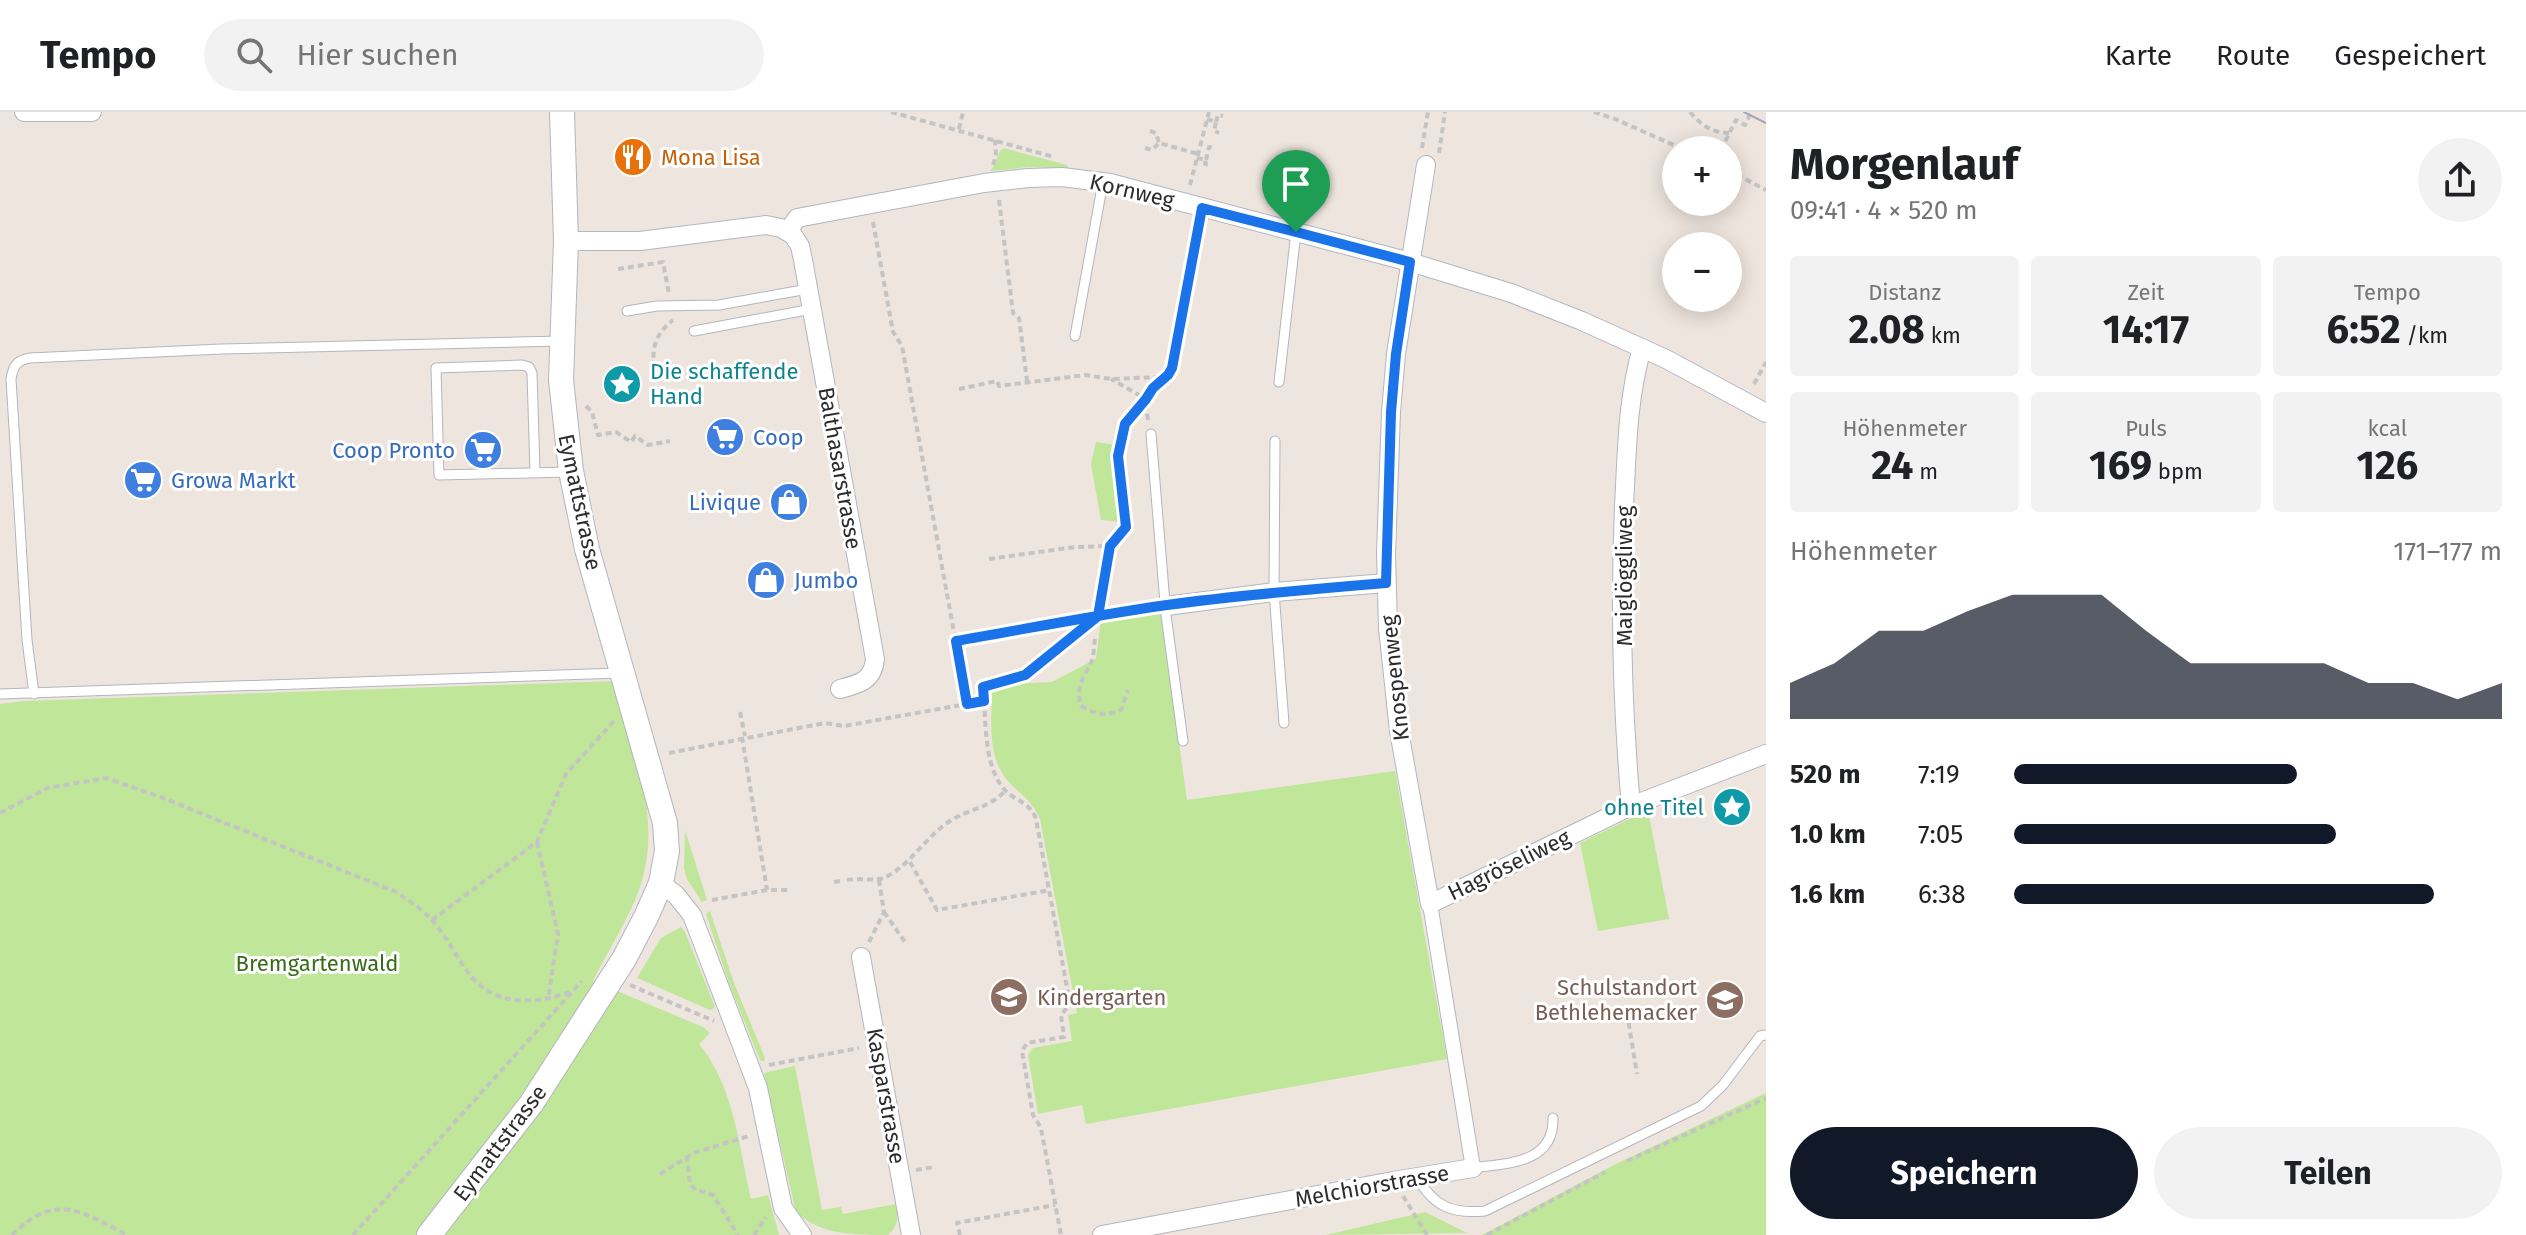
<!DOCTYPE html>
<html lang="de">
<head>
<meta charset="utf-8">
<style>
  body { margin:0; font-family:"Fira Sans",sans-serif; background:#f2f2f2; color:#202124; height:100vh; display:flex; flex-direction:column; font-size:30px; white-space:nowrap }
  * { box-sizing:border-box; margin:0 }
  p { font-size:26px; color:#757577 }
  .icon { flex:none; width:44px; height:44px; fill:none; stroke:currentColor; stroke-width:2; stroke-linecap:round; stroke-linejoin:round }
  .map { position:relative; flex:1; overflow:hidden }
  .side { display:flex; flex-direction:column; background:#fff; width:760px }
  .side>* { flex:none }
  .controls { position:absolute; left:1662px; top:24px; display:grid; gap:16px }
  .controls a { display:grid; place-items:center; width:80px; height:80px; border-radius:50%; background:#fff; box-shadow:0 4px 20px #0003; font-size:40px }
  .pin { position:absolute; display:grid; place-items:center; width:68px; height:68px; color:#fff; margin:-82px -34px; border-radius:50% 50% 50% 0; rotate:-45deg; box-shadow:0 0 8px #0007 }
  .pin .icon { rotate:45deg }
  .round { display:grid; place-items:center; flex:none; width:84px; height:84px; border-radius:42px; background:#f2f2f2 }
  .summary { display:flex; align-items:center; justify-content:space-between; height:136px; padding:0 24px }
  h1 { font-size:44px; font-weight:700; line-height:60px }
  .stats { display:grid; grid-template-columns:repeat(3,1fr); gap:12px; height:136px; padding:8px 24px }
  .stats div { display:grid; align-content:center; border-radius:8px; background:#f2f2f2; text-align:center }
  .stats b { font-size:40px; font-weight:700 }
  .stats small { font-size:22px; font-weight:400 }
  .stats p { font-size:22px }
  .chart { height:224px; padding:16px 24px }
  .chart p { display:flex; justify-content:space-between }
  .chart svg { width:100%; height:144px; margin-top:8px; fill:#111827; opacity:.7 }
  .action { display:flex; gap:16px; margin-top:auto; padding:16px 24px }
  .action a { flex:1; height:92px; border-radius:48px; background:#111827; color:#fff; font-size:32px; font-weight:700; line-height:92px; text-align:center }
  .action a+a { background:#f2f2f2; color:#202124 }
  ul { padding:0 24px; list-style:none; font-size:26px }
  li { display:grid; grid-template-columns:128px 96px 1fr; align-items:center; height:60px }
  li i { height:20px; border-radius:10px; background:#111827 }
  header { display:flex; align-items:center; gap:48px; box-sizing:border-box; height:112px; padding:0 40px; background:#fff; border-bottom:2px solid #e0e0e0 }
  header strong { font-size:38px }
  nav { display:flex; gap:44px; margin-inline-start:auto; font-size:28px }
  .search { width:560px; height:72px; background:#f2f2f2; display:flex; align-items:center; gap:20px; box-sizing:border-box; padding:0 28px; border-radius:44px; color:#757577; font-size:30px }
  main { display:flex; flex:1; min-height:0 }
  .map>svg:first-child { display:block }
  .green { fill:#bfe699 }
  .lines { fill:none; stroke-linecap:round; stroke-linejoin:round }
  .service-casing { stroke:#b2b6c0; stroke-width:11 }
  .pedestrian-casing { stroke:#b2b6c0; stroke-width:16 }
  .minor-casing { stroke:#b2b6c0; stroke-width:20 }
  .tertiary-casing { stroke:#b2b6c0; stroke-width:26 }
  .path { stroke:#c4c4c4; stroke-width:4; stroke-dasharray:6 4; stroke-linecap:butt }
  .service { stroke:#fff; stroke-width:9 }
  .pedestrian { stroke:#fff; stroke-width:14 }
  .minor { stroke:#fff; stroke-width:18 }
  .tertiary { stroke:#fff; stroke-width:24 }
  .tram { stroke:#a0a7b7; stroke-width:2 }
  .route-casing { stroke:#fff; stroke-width:16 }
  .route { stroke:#1a73e8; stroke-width:10 }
  .labels { text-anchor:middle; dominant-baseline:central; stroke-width:6; stroke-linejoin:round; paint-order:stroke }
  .food-label { font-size:22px; fill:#c56008; stroke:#fff; text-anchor:start }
  .street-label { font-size:22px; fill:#2c2c2c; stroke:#fff }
  .culture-label { font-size:22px; fill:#0d838f; stroke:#fff; text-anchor:start }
  .shop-label { font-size:22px; fill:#366cbe; stroke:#fff; text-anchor:start }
  .park-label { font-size:22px; fill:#376d18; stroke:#fff }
  .education-label { font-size:22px; fill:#785e54; stroke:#fff; text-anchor:end }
</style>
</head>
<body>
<header>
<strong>Tempo</strong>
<div class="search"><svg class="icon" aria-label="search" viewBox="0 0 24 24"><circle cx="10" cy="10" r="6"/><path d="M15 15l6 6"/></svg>Hier suchen</div>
<nav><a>Karte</a><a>Route</a><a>Gespeichert</a></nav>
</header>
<main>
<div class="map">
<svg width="1766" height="1123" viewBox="0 0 1766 1123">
  <rect width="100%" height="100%" fill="#eee5de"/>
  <g class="green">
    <path d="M1003,36L1067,53L1069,56L1029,55L990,59C998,51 997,40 1003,36Z"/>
    <polygon points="1096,330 1116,333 1115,354 1122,410 1101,408 1091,352"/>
    <path d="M1160,498L1187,688L1395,659L1447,947L1086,1012L1082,993L1038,1002L1028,943L1033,936L1072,929L1068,903L1077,901L1040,707C1029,683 1017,682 1004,664C987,639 992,606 992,578L1013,572L1052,570L1096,547L1101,507Z"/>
    <path d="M616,569C633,635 663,707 640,775C629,807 608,838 593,869L703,915L710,921L699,932C734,974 739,1035 751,1087L768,1083L779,1123H0V592L24,589Z"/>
    <polygon points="1648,698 1669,807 1598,819 1580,731"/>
    <polygon points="685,718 707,788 702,790 687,767 684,756"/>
    <polygon points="710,799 734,871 765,946 764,950 760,948 729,871 706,802"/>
    <polygon points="681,815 685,820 715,895 710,898 637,866 661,826"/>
    <path d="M795,954L822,1098L841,1095L843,1102L896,1092C898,1104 899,1114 888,1123C855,1123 820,1123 796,1100L764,961Z"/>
    <polygon points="1766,981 1766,1123 1482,1123 1614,1053"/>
    <polygon points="1425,1100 1467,1121 1326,1123"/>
  </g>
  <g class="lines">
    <defs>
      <g id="service">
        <polyline points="627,199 657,194 719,193 808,177"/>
        <polyline points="694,219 812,197"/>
        <polyline points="1075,224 1103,70"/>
        <polyline points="1172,256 1202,96"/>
        <polyline points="1279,270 1296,120"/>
        <polyline points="1151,322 1166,503 1183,629"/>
        <polyline points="1275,329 1274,480 1284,611"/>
        <polyline points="535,360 532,261 529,255 522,253 436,256 439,363 569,360"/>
        <polyline points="1025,563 1098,504 1166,494"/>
        <polyline points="0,582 620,561"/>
        <path d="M34,582L27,528L11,267C13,254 17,248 30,246L221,237L561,229"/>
        <path d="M1473,1056C1507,1051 1554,1052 1553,1006"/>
        <path d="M1417,1065C1434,1095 1452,1102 1485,1099L1701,994L1723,973L1760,924L1766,923"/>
      </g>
      <polyline id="pedestrian" points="1430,792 1473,1056"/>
      <g id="minor">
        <polyline points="24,0 92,0"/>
        <polyline points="1426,53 1396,242 1391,300 1386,441 1388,516 1399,619 1430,792 1631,694 1766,642"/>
        <polyline points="788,119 797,106 984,71 1028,66 1062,65 1110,71 1410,150 1511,181 1582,209 1666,247 1766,301"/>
        <path d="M566,129H640L766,113L781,116L793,123L800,134L803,148L875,547C873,569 859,572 840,577"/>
        <polyline points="1166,494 1274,480 1386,471"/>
        <path d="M1631,694C1622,595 1620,493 1624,394C1627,340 1627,288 1642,236"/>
        <polyline points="661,771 676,783 692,803 758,976 783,1096 802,1123"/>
        <polyline points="861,845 911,1123"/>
        <polyline points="1102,1123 1393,1069 1473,1056"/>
      </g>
      <polyline id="tertiary" points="429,1123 531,992 624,847 646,805 661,771 667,739 665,711 587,437 571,359 561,268 566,129 562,0"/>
    </defs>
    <use href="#service" class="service-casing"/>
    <use href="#pedestrian" class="pedestrian-casing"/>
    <use href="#minor" class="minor-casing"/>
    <use href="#tertiary" class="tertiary-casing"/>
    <g class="path">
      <polyline points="891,0 1054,45"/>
      <polyline points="1594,0 1615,7 1685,38"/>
      <path d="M1690,0C1701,13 1712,21 1730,21"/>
      <polyline points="1207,7 1216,10 1214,19 1219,21"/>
      <polyline points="1216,10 1218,3 1223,4"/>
      <polyline points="959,17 963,0"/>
      <polyline points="1150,19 1156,21 1159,31"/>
      <polyline points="1145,36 1152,38 1159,31 1198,42"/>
      <polyline points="1422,36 1428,0"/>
      <polyline points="1721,38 1736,8 1745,13 1751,0"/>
      <polyline points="1439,41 1445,0"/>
      <polyline points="1197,46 1206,48 1205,52 1210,53"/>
      <polyline points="1206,48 1209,35 1215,36"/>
      <polyline points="993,53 996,43 995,28"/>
      <polyline points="1728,58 1766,78"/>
      <polyline points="1190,73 1209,0"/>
      <polyline points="999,88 1013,201 1019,206 1027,269"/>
      <polyline points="873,110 893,220 902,234 967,592"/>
      <polyline points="618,157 663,150 669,182"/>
      <path d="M658,264L655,262C651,238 654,223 673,208"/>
      <polyline points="1754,272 1766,250"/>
      <polyline points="959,277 997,269 999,274 1085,263 1111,267 1162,265"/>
      <polyline points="586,294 592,300 598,323 616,320 631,330 635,324 648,333 670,329"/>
      <path d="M1148,308C1145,290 1147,279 1162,267"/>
      <polyline points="989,447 1075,435 1111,434 1126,415 1118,344 1125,312 1146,287 1111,267"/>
      <polyline points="1100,490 1110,434"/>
      <path d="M1095,527C1094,533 1094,542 1092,548C1085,566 1075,572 1081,594C1096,602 1104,605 1121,598L1128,578"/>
      <polyline points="956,529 1068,510"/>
      <path d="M984,589C986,616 985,655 1004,677C1015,690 1029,688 1036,707L1070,892L1061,903L1064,925L1027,931L1022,939L1033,1003L1041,1016L1061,1123"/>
      <polyline points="740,600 745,624"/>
      <polyline points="742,625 767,778"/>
      <polyline points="669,641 825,611 844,614 984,589 983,575 1011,567"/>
      <path d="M0,701L47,676L106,666L158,684L396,780C408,788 421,796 431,807C446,823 456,845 470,863C496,896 538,892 573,879"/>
      <polyline points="537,730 558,822 548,888"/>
      <polyline points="910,750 937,798 1050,778"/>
      <path d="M847,768C858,766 876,769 884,766C912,752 925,725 950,709C970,696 988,697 1005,679"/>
      <polyline points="834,770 840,769"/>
      <polyline points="712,788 767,778 788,778"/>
      <polyline points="884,800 905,830"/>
      <polyline points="432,808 537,730 566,662 615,608"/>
      <polyline points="869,830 884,800 879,768"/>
      <polyline points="630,873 714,909"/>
      <polyline points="1627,901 1637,962"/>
      <polyline points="769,953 859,936"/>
      <polyline points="687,1044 690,1072 696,1078 713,1083 738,1123"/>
      <polyline points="1627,1049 1766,986"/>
      <polyline points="916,1058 934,1055"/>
      <polyline points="660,1062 696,1040 749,1024"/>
      <polyline points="1403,1084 1427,1123"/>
      <path d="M12,1123C55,1080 82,1099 127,1123"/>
      <polyline points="353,1123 582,869"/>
      <polyline points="754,1123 766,1105"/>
      <polyline points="960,1123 957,1111 1055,1093"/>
      <polyline points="1487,1123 1605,1060"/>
    </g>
    <use href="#service" class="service"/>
    <use href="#pedestrian" class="pedestrian"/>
    <use href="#minor" class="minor"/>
    <use href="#tertiary" class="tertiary"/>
    <polyline class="tram" points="1744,0 1766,11"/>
  </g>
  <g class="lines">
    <defs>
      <path id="route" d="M1296,120L1202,96L1172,256L1168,263L1153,276L1146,287L1125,312L1118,344L1126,415L1110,434L1098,504L1025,563L983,575L984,589L967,592L956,529C1026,517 1096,503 1167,493C1240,483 1313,477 1386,471L1391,300L1396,242L1410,150L1296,120"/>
    </defs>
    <use href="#route" class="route-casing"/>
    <use href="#route" class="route"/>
  </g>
  <defs>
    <symbol id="restaurant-disc" viewBox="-11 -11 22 22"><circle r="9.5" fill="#e8710a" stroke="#fff"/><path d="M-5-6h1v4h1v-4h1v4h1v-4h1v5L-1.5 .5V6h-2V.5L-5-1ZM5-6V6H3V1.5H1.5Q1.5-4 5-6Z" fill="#fff"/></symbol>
    <symbol id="sight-disc" viewBox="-11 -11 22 22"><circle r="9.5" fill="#0f9aa8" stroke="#fff"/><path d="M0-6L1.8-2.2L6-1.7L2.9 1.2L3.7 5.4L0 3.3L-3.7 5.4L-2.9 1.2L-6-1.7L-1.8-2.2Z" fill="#fff"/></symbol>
    <symbol id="supermarket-disc" viewBox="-11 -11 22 22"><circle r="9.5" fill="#3f7fe0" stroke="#fff"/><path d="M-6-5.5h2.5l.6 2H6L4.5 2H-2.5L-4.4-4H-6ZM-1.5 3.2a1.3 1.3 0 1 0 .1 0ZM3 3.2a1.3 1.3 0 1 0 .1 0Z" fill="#fff"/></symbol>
    <symbol id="shop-disc" viewBox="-11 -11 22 22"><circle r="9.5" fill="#3f7fe0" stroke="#fff"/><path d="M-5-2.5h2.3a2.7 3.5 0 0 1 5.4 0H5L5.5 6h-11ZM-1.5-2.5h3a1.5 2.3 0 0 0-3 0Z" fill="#fff"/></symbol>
    <symbol id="school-disc" viewBox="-11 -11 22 22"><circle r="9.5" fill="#8d6e63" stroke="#fff"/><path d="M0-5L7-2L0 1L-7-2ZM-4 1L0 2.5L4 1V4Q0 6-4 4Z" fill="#fff"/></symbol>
  </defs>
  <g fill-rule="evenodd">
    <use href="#restaurant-disc" x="611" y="23" width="44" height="44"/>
    <use href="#sight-disc" x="600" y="250" width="44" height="44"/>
    <use href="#supermarket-disc" x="703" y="303" width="44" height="44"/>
    <use href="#supermarket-disc" x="461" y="316" width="44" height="44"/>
    <use href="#supermarket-disc" x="121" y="346" width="44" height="44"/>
    <use href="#shop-disc" x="767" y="368" width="44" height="44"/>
    <use href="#shop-disc" x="744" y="446" width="44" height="44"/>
    <use href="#sight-disc" x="1710" y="673" width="44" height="44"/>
    <use href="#school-disc" x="987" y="863" width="44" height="44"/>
    <use href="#school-disc" x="1703" y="866" width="44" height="44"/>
  </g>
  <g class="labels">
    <g class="food-label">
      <text x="661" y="45">Mona Lisa</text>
    </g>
    <g class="street-label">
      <text transform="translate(1132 79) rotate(13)">Kornweg</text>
      <text transform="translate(840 356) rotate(80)">Balthasarstrasse</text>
      <text transform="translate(580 390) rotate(78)">Eymattstrasse</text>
      <text transform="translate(1624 464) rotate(-90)">Maiglöggliweg</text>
      <text transform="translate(1395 566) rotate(-96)">Knospenweg</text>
      <text transform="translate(1509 753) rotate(-26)">Hagröseliweg</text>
      <text transform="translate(886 984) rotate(80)">Kasparstrasse</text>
      <text transform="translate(500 1031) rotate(-53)">Eymattstrasse</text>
      <text transform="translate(1372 1074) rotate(-10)">Melchiorstrasse</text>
    </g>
    <g class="culture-label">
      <text x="650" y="259">Die schaffende<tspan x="650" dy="25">Hand</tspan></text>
      <text x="1704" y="695" text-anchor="end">ohne Titel</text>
    </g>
    <g class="shop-label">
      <text x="753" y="325">Coop</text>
      <text x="455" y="338" text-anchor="end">Coop Pronto</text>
      <text x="171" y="368">Growa Markt</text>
      <text x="761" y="390" text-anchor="end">Livique</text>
      <text x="794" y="468">Jumbo</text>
    </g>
    <g class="park-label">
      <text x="317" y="851">Bremgartenwald</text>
    </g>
    <g class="education-label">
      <text x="1697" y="875">Schulstandort<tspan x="1697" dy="25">Bethlehemacker</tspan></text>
      <text x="1037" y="885" text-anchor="start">Kindergarten</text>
    </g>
  </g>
</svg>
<div class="controls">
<a>+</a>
<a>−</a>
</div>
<div class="pin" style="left:1296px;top:120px;background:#1e9e55"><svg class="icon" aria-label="arrive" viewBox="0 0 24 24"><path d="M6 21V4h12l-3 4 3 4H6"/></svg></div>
</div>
<section class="side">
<div class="summary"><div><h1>Morgenlauf</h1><p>09:41 · 4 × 520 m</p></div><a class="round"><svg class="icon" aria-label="share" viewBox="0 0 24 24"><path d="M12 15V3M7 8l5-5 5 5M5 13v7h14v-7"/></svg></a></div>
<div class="stats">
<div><p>Distanz</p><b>2.08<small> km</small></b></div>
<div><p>Zeit</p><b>14:17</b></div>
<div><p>Tempo</p><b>6:52<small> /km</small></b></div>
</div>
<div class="stats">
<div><p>Höhenmeter</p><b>24<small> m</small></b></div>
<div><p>Puls</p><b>169<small> bpm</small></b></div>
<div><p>kcal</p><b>126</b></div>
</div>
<div class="chart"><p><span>Höhenmeter</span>171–177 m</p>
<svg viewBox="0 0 160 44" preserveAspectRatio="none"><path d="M0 44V33L10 27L20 17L30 17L40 11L50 6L60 6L70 6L80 17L90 27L100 27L110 27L120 27L130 33L140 33L150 38L160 33V44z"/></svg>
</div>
<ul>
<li><b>520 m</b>7:19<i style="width:58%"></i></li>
<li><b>1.0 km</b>7:05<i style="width:66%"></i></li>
<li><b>1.6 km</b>6:38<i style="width:86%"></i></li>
</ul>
<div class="action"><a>Speichern</a><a>Teilen</a></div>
</section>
</main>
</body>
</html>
